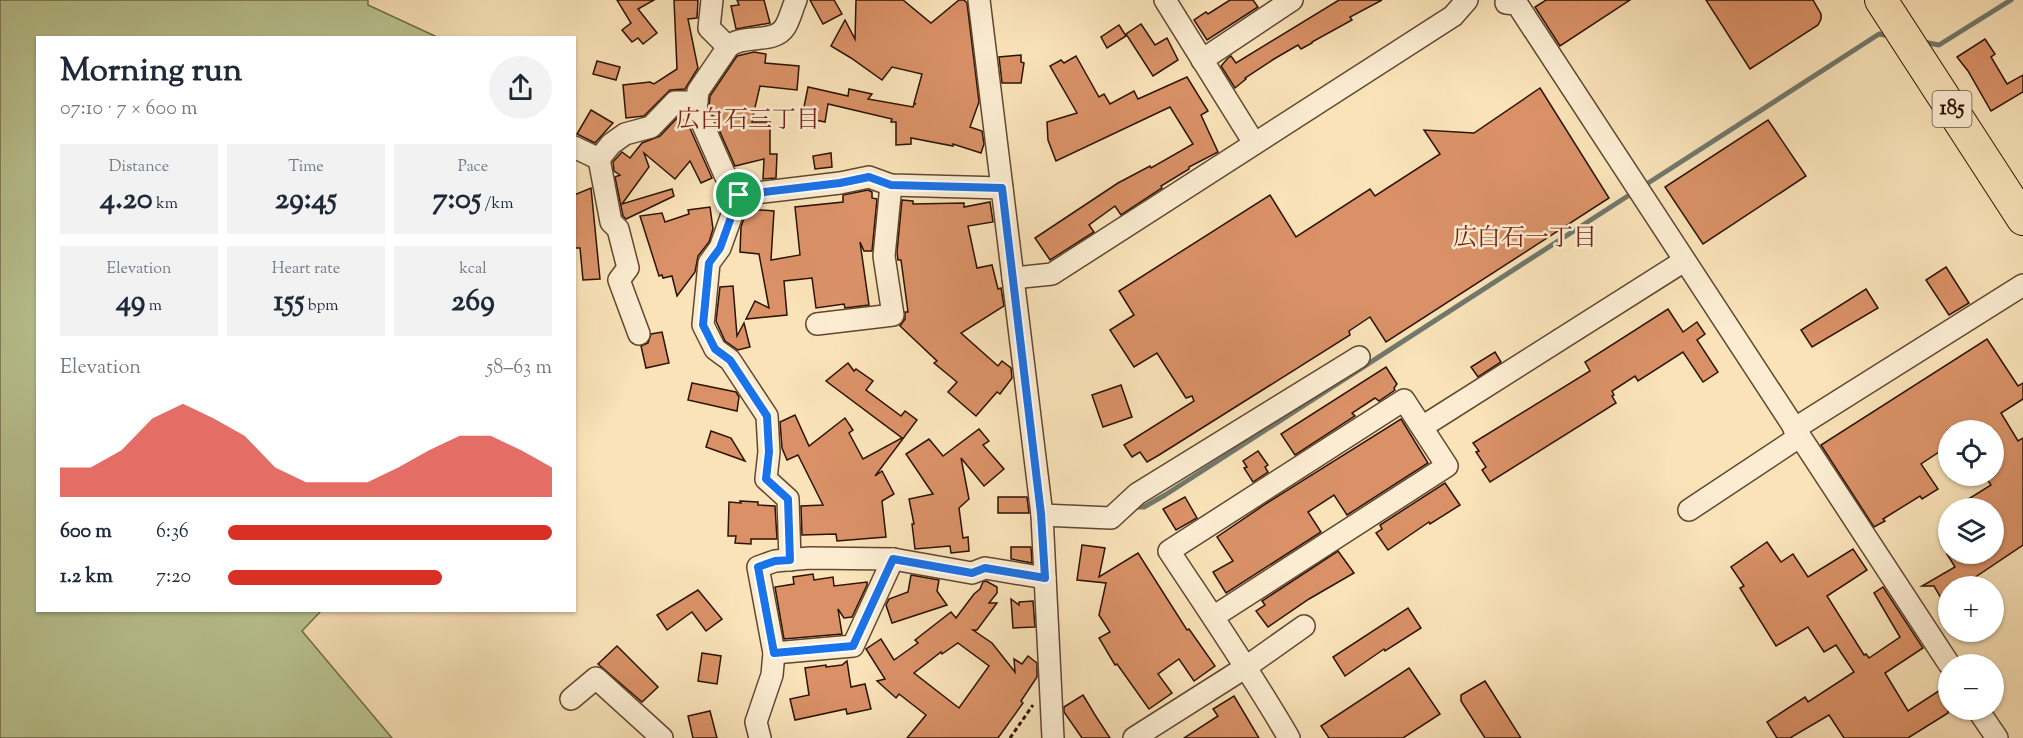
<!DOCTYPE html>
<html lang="en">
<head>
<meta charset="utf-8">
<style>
  body { margin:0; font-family:"Sorts Mill Goudy","Noto Serif JP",serif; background:#f2f2f3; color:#1f2937; height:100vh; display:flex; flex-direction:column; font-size:22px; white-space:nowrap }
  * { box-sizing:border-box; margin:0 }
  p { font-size:20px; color:#747a83 }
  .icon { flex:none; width:33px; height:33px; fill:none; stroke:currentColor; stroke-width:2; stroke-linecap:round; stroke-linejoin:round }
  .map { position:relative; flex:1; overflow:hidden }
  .side { position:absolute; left:36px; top:36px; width:540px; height:576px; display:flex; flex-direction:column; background:#fff; border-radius:0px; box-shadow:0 2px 4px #0004 }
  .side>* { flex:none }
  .tools { position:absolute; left:1938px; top:420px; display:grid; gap:12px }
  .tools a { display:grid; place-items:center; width:66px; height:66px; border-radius:50%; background:#fff; box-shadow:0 2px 4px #0004; font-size:30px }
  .pin { position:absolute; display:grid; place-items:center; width:51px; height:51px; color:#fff; margin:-26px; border:3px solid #fff; border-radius:50%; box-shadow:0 2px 6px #0007 }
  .round { display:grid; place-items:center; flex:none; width:63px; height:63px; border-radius:32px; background:#f2f2f3 }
  .overview { display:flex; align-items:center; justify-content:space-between; height:102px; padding:0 24px }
  h1 { font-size:33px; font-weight:700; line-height:45px }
  .stats { display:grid; grid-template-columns:repeat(3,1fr); gap:9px; height:102px; padding:6px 24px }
  .stats div { display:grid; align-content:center; border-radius:0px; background:#f2f2f3; text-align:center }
  .stats b { font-size:30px; font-weight:700 }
  .stats small { font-size:16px; font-weight:400 }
  .stats p { font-size:16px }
  .chart { height:168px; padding:12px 24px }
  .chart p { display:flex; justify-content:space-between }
  .chart svg { width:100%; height:108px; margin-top:6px; fill:#d93025; opacity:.7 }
  ul { padding:0 24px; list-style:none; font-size:20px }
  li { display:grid; grid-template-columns:96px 72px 1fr; align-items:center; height:45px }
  li i { height:15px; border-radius:8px; background:#d93025 }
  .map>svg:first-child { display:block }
  .green { fill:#bac592; stroke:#736c4a; stroke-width:1.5 }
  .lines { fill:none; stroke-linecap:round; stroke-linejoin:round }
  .stream { stroke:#71796d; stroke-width:5 }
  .building { fill:#da9167; stroke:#2c1303; stroke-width:1.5; fill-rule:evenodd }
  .minor-casing { stroke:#604730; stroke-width:24 }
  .highway-casing { stroke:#2c1303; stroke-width:34 }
  .path { stroke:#2c1303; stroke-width:3; stroke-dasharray:4.5 3; stroke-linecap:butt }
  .minor { stroke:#fcedd2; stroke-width:21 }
  .highway { stroke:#fae3b9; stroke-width:32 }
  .route-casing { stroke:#fff; stroke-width:12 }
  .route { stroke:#1a73e8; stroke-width:8 }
  .labels { text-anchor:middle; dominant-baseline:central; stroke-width:5; stroke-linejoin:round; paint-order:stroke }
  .shield { fill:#fcedd2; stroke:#6a5441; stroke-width:1.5 }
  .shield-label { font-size:21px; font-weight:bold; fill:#2c1303 }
  .neighbourhood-label { font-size:24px; fill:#7a1f14; stroke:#fcedd2 }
</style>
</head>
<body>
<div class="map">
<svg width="2023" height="738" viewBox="0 0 2023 738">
  <rect width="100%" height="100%" fill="#fae3b9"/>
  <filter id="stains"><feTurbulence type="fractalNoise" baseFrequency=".00333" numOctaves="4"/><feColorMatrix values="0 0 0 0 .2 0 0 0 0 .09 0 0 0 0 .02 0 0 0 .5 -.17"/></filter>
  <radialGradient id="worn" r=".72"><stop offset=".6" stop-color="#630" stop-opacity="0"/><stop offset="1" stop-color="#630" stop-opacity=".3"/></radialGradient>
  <polygon class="green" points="0,0 368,0 368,5 437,37 38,38 38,610 321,611 302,631 392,738 0,738"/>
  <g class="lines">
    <g class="stream">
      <polyline points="1923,42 1939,45 2011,0"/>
      <polyline points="1642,187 1879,34 1891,36"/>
      <polyline points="1135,507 1144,507 1165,495 1634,192"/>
    </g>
  </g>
  <g class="building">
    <polygon points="617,0 654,0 638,9 657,33 643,44 638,38 632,42 622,30 631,23"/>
    <polygon points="674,0 698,0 697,18 688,19 698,68 685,89 670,90 644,116 626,118 623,85 650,82 654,84 677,69"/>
    <polygon points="737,0 764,0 770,23 736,29 731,6 739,5"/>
    <polygon points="810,0 834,0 842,14 823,24"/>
    <polygon points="856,0 903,0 931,23 959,0 964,0 967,3 979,102 970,127 982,131 984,144 981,153 953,144 953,146 911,138 911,144 896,145 896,122 891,122 892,119 828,104 825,122 802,117 808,87 848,96 849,89 872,94 868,99 913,107 914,104 916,104 914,103 922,74 892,67 882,80 851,58 831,46 845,20 855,39"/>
    <polygon points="1230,0 1253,0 1258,7 1207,40 1194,20 1206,12 1208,14"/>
    <polygon points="1339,0 1382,0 1350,17 1352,20 1312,42 1312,43 1301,49 1298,45 1274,59 1245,78 1246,79 1235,88 1221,66 1228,58 1231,56 1236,63"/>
    <polygon points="1546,0 1630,0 1560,46 1535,7"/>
    <polygon points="1706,0 1813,0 1821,14 1821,19 1818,25 1750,69"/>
    <polygon points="1141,24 1155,45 1167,38 1178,60 1153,76 1126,34"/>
    <polygon points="1119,25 1126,36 1107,48 1101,37"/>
    <polygon points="1985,39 1995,54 1991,57 2007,84 2023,75 2023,92 1991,111 1968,71 1957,57"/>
    <polygon points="754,52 766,54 765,63 799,66 797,90 760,86 753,116 754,116 752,122 770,122 770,154 777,154 776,178 763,179 764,159 735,166 709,107 710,96 737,56"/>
    <polygon points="1021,55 1021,62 1024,63 1021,83 1002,83 999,57"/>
    <polygon points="1076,56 1099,97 1104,94 1110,104 1134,91 1138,99 1187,77 1208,111 1201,115 1218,152 1189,167 1189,169 1161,186 1162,188 1121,215 1115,206 1089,225 1094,232 1050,260 1035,238 1118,183 1150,166 1151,168 1193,144 1170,107 1056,161 1048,140 1047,122 1077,113 1050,66 1061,60 1064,63"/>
    <polygon points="597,61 620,67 616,80 593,74"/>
    <polygon points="1540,88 1609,198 1386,342 1370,317 1349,331 1350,335 1159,455 1147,462 1140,452 1132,457 1124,445 1194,401 1192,396 1186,398 1157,353 1134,367 1110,330 1134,315 1119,291 1270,195 1296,237 1370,189 1375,196 1440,154 1424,130 1474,133"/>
    <polygon points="591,110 613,123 595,143 577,134"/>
    <polygon points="679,116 688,124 712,178 701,183 690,161 675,179 644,153 649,167 622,204 672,189 674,196 626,219 623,216 615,177 620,175 614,171 613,162 622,152 630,158 642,143 660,136"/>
    <polygon points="1768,120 1806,176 1703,244 1665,187"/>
    <polygon points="831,153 832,167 815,169 813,156"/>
    <polygon points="591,188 600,279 583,280 580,248 574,248 574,195"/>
    <polygon points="868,190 872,192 872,198 877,199 872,251 864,251 860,242 869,305 845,308 844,304 816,308 812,278 784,281 787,315 746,319 755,301 769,308 759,254 740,252 741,227 747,209 774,211 771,260 800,255 795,207 843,202 843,195"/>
    <polygon points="902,200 913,201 913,204 964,203 964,207 990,202 993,222 968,226 977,268 992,265 998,289 1001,288 1004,306 961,333 998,366 1002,361 1011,368 1012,378 1000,394 997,392 976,416 948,392 957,382 934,363 937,361 900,326 905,319 905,312 908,312 901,260 898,260 897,252"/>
    <polygon points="710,207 713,229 709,242 698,256 695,272 677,296 672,276 663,278 662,275 659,276 640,216 662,213 665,222 689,214 688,210"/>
    <polygon points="1946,267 1969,303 1949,315 1926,280"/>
    <polygon points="733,286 737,336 744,323 750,347 738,350 725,341 716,321 720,287"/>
    <polygon points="1866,289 1878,308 1812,347 1801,330"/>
    <polygon points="1668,309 1683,332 1697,322 1705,334 1697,340 1718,372 1703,382 1683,352 1638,381 1635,376 1612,391 1614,395 1612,396 1616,403 1490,482 1482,470 1486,467 1476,452 1479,451 1473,443 1590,371 1585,362"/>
    <polygon points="662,332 669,363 646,368 641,346 648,343 651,334"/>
    <polygon points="1987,339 2018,386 2023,383 2023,399 2001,413 2018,441 2023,438 2023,545 1962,586 1948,586 1948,610 1934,586 1922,586 1955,567 1947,554 1994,554 1994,508 1954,508 1991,485 1985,476 1994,476 1994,430 1948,430 1948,446 1921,464 1938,489 1922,499 1920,496 1883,519 1885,521 1874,527 1821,445"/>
    <polygon points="1495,352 1501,362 1478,377 1471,367"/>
    <polygon points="848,363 854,371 856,369 873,381 866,390 901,416 905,411 917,420 875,476 882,471 894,494 882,501 886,537 837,541 836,534 802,535 801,506 823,505 798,455 787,460 782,448 780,422 795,415 809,446 845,418 853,430 849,433 863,459 902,438 826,381"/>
    <polygon points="1386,367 1397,384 1394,388 1395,390 1379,401 1375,398 1352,413 1355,416 1295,455 1281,434"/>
    <polygon points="692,383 736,392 739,397 737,411 688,400"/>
    <polygon points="1121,385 1132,417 1103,427 1092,395"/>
    <polygon points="1401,419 1428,463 1347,515 1334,495 1308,512 1321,532 1226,593 1213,572 1233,561 1217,537 1267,503"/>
    <polygon points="979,429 989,441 983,445 1004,469 984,486 961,458 969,499 959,508 963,538 968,537 969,551 951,553 950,546 915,549 912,524 914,524 909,499 933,494 906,454 929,439 943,456"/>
    <polygon points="711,431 731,438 745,461 706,447"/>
    <polygon points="1258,451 1268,465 1265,467 1268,472 1253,482 1244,468 1247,467 1243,461"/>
    <polygon points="1445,483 1460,505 1430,524 1429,522 1388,550 1376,533 1382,529 1380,525"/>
    <polygon points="998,497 1027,497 1029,513 998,513"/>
    <polygon points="1185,497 1197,518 1176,530 1163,509"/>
    <polygon points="740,501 758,502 758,505 775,506 777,539 751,539 751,544 735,543 736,536 728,536 729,502 741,503"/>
    <polygon points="1767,542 1781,562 1793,554 1808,577 1853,549 1867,570 1827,596 1864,655 1866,654 1869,658 1900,637 1874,593 1883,587 1923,648 1885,673 1908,711 1948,685 1948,713 1908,738 1844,738 1829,715 1790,738 1777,738 1767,722 1805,697 1808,702 1854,672 1836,645 1824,652 1808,627 1776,646 1740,588 1744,586 1731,567"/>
    <polygon points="1082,545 1105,548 1099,577 1138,553 1187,630 1189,629 1215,666 1194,681 1179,659 1158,674 1172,693 1149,709 1117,664 1115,665 1099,638 1110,632 1099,615 1106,583 1077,580"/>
    <polygon points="1011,547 1031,547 1032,563 1011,559"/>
    <polygon points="1338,551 1354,573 1309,599 1268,627 1256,611 1265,605 1262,601"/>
    <polygon points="813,574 814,580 833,577 834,586 867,582 867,585 852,617 844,618 838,609 842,634 784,639 775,587 794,584 793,577"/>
    <polygon points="911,575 939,580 937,591 947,605 892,623 886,605 889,599 908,592"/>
    <path d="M986,581L997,587V593L989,603H997L977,630H973L992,643L1015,672L1014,659L1022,664L1028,656L1037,663V677L1021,701L1023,703L998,738H907L926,715L899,694L896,698L877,681L885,679L866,649L881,639L894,660L918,643L915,640L951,612L956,618L974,594L980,589L983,582ZM958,643L989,666L959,708L914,673L941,652L942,654Z"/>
    <polygon points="698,590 722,619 706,631 692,612 667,630 657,615"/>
    <polygon points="1011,599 1019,605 1019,602 1033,601 1035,627 1013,628"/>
    <polygon points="1408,608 1421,628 1385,651 1384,649 1345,676 1333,657"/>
    <polygon points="617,646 658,687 642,702 598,664"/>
    <polygon points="702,653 721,656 717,684 698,681"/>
    <polygon points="847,661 851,687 865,684 871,709 847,714 846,709 795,720 790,699 809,695 805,668 826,665 826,667 842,665"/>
    <polygon points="1409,668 1440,714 1403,738 1329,738 1321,726"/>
    <polygon points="1485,681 1521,738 1485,738 1461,701 1461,695"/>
    <polygon points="1083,695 1095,715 1110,738 1082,738 1064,712 1064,707"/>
    <polygon points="1234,696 1259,738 1184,738 1218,716 1213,709"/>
    <polygon points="710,711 717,738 693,738 688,716"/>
  </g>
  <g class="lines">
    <defs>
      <g id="minor">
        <polyline points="712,0 709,28 728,47 698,91 696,109 725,175 739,195 840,183 869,177 891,185 1002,188"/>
        <polyline points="979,0 1042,515 1053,738"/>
        <polyline points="1165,0 1254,143"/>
        <polyline points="1506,3 1517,4 1949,664"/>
        <path d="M728,47C742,33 774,45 785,27C790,19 792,9 796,0"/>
        <polyline points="1202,60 1292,0"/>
        <polyline points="574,147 599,159"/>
        <polyline points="739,195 720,248 709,263 703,325 715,349 730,360 767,416 769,452 766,479 788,499 790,560"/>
        <polyline points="1013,278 1052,274 1453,16 1467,0"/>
        <polyline points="817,324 893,315 884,256 891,185"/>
        <polyline points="639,334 619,280 628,268 618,229 611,222 599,159 611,144 625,134 651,127 675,102 697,102"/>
        <polyline points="1422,427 1684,261"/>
        <polyline points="1794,429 2023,285"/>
        <polyline points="1689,510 1799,437"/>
        <polyline points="1042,515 1111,518 1137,494 1359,357"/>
        <path d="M1213,617L1447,466L1404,400L1169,551C1210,613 1252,674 1289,738"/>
        <polyline points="774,653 853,646 893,559"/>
        <polyline points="571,699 596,678 662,738"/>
        <polyline points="1978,710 1997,738"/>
        <polyline points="760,738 756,722 772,675 774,653 758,567 775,561 810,558 893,559 972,573 985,568 1045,578"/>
        <polyline points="1134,738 1246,667 1304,626"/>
      </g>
      <polyline id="highway" points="1881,0 2023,219"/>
    </defs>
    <use href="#minor" class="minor-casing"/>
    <use href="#highway" class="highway-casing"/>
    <polyline class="path" points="1010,738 1033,705"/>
    <use href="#minor" class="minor"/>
    <use href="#highway" class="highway"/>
  </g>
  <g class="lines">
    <defs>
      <polygon id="route" points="869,177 891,185 1002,188 1041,514 1045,578 985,568 972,573 893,559 853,646 774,653 758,567 775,561 790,560 788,499 766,479 769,452 767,416 730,360 715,349 703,325 709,263 720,248 739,195 840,183"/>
    </defs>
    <use href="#route" class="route-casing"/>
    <use href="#route" class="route"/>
  </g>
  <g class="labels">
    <rect class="shield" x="1932.5" y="91" width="39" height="36" rx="4.5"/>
    <g class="shield-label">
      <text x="1952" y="109">185</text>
    </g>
    <g class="neighbourhood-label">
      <text x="748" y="121">広白石三丁目</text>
      <text x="1525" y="239">広白石一丁目</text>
    </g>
  </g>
  <rect width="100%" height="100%" filter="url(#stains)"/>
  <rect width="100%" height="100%" fill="url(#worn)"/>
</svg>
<div class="tools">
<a><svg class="icon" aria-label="locate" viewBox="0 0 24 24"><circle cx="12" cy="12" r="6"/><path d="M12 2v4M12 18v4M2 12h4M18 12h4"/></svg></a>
<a><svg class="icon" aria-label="layers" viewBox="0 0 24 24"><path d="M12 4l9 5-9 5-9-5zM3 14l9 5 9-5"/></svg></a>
<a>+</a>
<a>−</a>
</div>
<div class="pin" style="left:739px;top:195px;background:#1e9e55"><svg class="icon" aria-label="arrive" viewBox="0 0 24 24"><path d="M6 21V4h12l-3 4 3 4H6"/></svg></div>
<section class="side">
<div class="overview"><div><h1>Morning run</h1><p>07:10 · 7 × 600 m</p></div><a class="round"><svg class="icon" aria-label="share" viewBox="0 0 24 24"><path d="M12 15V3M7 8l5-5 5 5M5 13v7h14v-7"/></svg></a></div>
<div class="stats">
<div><p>Distance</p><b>4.20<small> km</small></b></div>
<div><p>Time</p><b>29:45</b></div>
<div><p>Pace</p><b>7:05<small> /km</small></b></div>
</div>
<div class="stats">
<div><p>Elevation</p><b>49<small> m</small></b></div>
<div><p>Heart rate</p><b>155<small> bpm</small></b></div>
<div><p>kcal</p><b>269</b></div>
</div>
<div class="chart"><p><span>Elevation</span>58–63 m</p>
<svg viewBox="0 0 160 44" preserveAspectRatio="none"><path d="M0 44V32L10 32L20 25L30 12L40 6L50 12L60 19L70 32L80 38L90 38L100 38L110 32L120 25L130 19L140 19L150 25L160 32V44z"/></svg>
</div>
<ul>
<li><b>600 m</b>6:36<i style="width:100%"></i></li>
<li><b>1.2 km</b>7:20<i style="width:66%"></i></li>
</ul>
</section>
</div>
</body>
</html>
